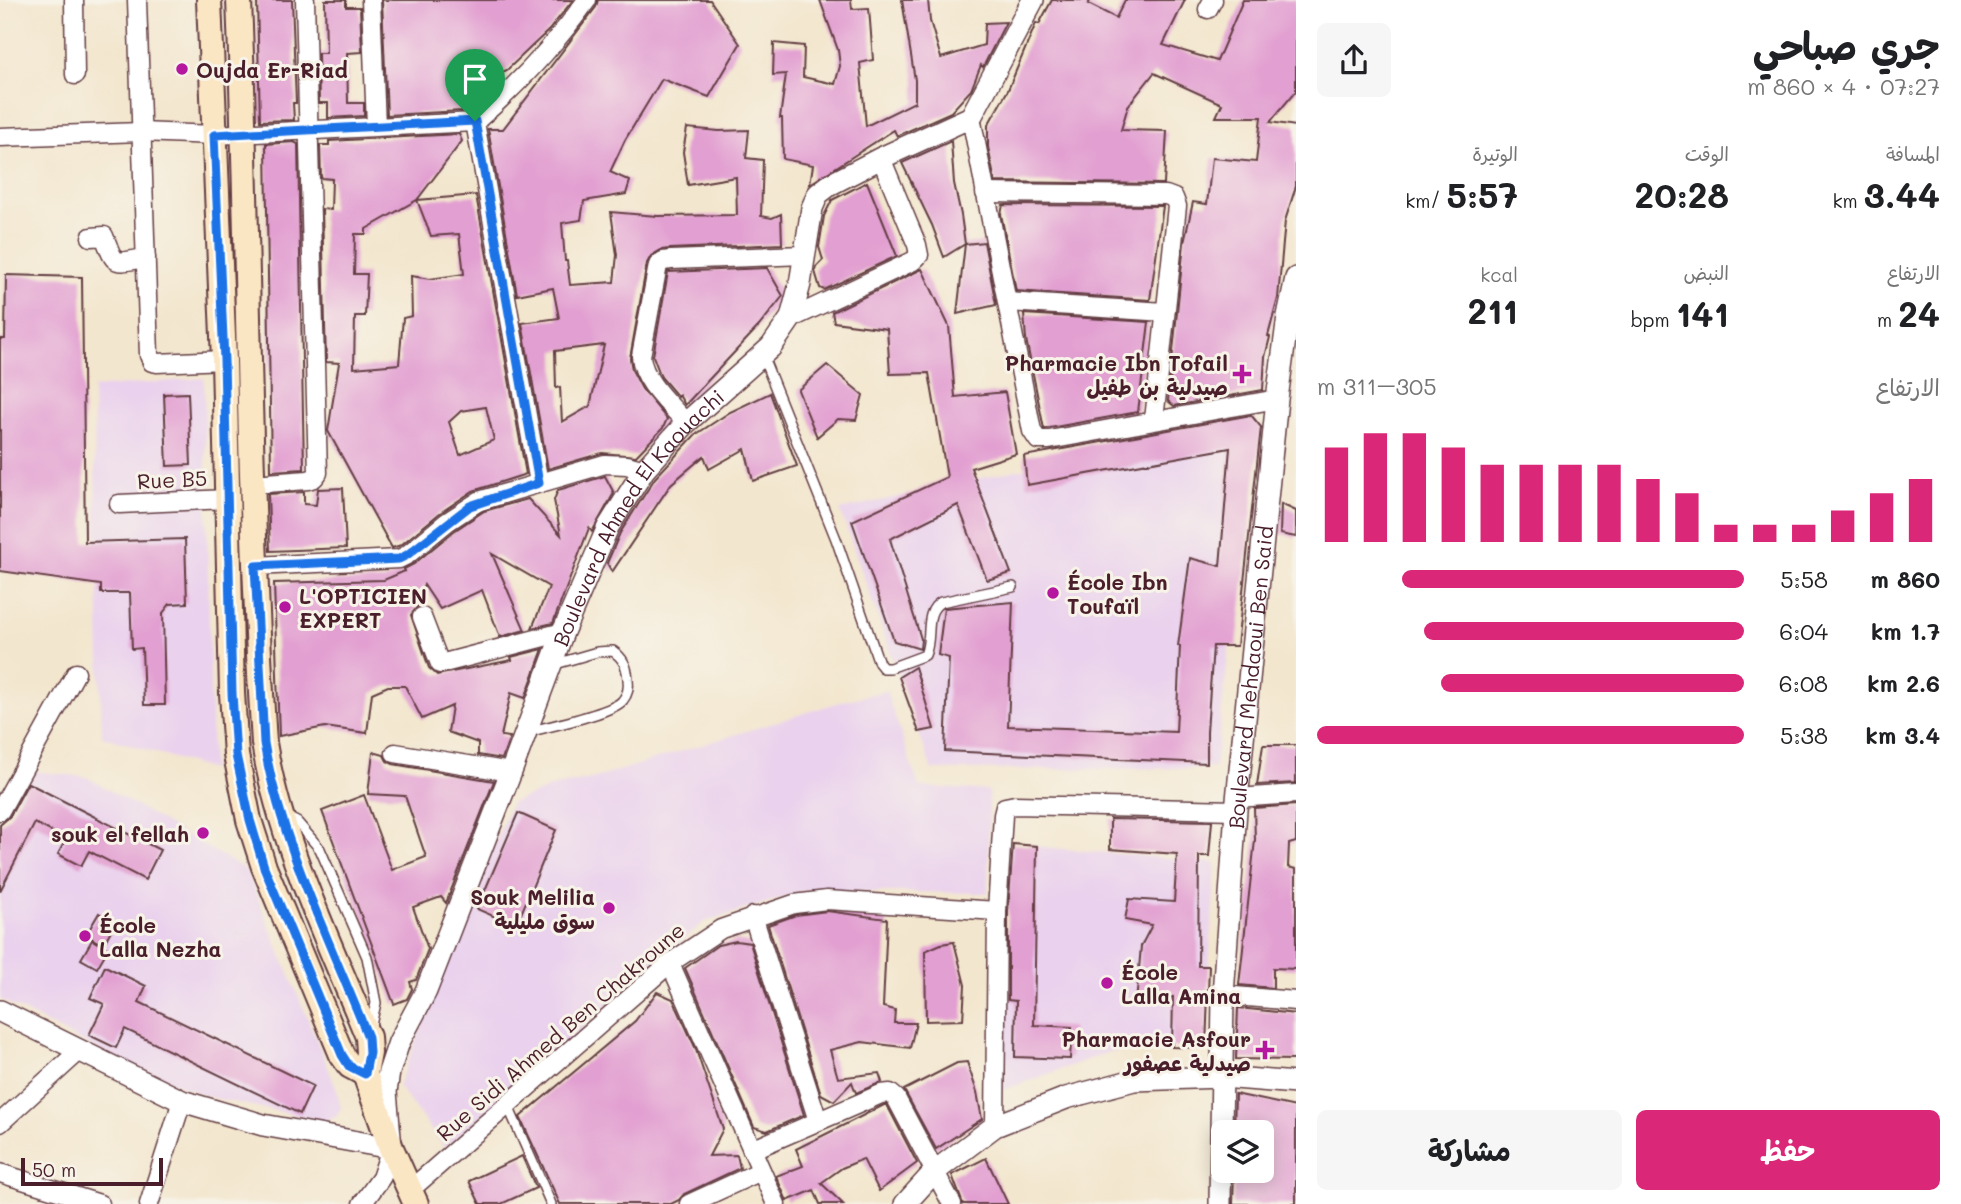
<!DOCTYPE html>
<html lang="ar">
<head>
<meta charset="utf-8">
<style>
  body { margin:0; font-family:Mali,"Playpen Sans Arabic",sans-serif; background:#f6f6f6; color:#202124; direction:rtl; height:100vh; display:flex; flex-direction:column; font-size:26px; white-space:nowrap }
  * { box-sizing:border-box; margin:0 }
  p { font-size:23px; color:#757577 }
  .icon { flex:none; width:38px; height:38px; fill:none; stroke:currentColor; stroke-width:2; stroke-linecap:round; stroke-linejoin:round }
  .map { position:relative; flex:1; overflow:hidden; direction:ltr }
  .panel { display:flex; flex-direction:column; background:#fff; width:665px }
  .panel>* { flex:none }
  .controls { position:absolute; left:1211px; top:1120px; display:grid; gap:14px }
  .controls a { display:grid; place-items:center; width:63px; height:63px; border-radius:10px; background:#fff; box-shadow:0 4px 18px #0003; font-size:35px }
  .scale { position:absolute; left:21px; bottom:18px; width:142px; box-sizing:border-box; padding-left:7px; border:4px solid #4a1f2b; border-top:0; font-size:19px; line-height:24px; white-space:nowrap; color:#4a1f2b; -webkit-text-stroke:5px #f7f3e8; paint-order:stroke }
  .pin { position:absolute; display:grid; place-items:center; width:60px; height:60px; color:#fff; margin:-72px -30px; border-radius:50% 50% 50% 0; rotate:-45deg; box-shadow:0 0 7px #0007 }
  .pin .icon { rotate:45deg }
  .round { display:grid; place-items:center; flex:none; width:74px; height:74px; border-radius:10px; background:#f6f6f6 }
  .head { display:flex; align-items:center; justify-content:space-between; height:119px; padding:0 21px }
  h1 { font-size:38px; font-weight:700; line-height:52px }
  .metrics { display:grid; grid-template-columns:repeat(3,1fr); gap:10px; height:119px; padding:7px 21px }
  .metrics div { display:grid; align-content:center }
  .metrics b { font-size:35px; font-weight:700 }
  .metrics small { font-size:19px; font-weight:400 }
  .metrics p { font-size:19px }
  .chart { height:196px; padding:14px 21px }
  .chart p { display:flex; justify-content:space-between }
  .chart svg { width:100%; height:126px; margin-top:7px; stroke:#db2777; stroke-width:6 }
  .action { display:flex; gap:14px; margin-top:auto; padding:14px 21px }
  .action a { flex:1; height:80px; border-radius:10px; background:#db2777; color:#fff; font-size:28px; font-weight:700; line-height:80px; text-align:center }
  .action a+a { background:#f6f6f6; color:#202124 }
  ul { padding:0 21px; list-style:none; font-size:23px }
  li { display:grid; grid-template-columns:112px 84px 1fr; align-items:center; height:52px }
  li i { height:18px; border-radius:9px; background:#db2777 }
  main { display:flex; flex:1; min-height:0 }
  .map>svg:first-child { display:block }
  .built { fill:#ead1ed }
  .building { fill:#e29fd1; fill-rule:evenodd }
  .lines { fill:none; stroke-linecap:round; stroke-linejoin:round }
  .service-casing { stroke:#633d43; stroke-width:12 }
  .minor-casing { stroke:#633d43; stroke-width:21 }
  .tertiary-casing { stroke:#633d43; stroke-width:24 }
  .secondary-casing { stroke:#633d43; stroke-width:28 }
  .service { stroke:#fff; stroke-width:9 }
  .minor { stroke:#fff; stroke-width:18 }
  .tertiary { stroke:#fff; stroke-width:21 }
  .secondary { stroke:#fbe6c4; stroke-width:24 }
  .route-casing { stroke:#fff; stroke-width:14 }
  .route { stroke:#1a73e8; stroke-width:9 }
  .poi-dot { fill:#b5179e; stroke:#f7f3e8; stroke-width:2.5 }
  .labels { text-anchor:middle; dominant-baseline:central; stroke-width:6; stroke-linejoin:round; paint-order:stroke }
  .poi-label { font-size:21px; font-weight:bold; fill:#4a1f2b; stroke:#f7f3e8; text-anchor:start }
  .street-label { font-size:21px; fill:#4a1f2b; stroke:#f7f3e8 }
</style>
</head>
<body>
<main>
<section class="panel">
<div class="head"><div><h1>جري صباحي</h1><p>07:27 · 4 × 860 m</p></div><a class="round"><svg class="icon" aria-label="share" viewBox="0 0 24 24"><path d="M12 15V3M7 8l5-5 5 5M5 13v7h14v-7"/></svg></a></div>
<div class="metrics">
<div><p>المسافة</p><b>3.44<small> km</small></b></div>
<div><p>الوقت</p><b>20:28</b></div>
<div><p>الوتيرة</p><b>5:57<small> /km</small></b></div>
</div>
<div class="metrics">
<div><p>الارتفاع</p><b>24<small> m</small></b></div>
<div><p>النبض</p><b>141<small> bpm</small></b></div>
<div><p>kcal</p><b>211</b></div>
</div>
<div class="chart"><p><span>الارتفاع</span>305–311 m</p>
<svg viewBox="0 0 160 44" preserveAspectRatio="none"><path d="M5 44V11M15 44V6M25 44V6M35 44V11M45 44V17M55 44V17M65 44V17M75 44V17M85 44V22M95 44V27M105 44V38M115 44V38M125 44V38M135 44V33M145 44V27M155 44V22"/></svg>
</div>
<ul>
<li><b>860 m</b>5:58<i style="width:80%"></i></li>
<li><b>1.7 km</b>6:04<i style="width:75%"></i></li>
<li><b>2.6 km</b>6:08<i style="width:71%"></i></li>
<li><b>3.4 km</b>5:38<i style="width:100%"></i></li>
</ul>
<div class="action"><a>حفظ</a><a>مشاركة</a></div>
</section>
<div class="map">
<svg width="1296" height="1204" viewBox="0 0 1296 1204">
  <rect width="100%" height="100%" fill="#f7f3e8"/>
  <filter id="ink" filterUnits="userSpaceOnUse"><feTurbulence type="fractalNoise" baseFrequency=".0143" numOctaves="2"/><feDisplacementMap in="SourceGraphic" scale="14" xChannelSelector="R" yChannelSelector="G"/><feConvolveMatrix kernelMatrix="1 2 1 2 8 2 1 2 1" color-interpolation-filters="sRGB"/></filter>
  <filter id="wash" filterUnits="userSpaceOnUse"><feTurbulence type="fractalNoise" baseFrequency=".00686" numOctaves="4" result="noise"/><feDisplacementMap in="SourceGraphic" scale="28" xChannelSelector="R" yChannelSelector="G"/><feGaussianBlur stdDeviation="1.57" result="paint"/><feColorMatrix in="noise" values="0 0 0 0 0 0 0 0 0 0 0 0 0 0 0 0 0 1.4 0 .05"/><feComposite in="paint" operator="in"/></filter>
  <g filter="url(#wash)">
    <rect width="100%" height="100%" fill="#f3e6ce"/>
    <g class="built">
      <polygon points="204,378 212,770 102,736 93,388"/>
      <polygon points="1256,416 1215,768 932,770 840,510"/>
      <polygon points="886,691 919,787 989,791 988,893 804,891 704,922 445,1148 398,1086 511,803 556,786 596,778 843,701"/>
      <polygon points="31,771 86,777 246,870 336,1087 341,1108 336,1117 324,1121 205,1096 105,1054 0,999 0,836"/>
      <polygon points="1010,844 1216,863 1209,966 1206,1048 1172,1047 1109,1052 1003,1090"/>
    </g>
    <g id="blocks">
      <g class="building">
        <polygon points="257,0 292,0 296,103 293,103 294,120 260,121"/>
        <polygon points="325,0 346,0 346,7 360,7 362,52 347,53 348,103 364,103 364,116 328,118 328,103 319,103 318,53 326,53"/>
        <polygon points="382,0 573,0 549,30 507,70 479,83 482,94 462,111 387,115"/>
        <path d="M598,0H710L740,44L709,97L662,79L625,140L610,172L630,181L626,194L584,201L581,220L562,223L565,261H567L570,285L614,282L617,255L611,212L657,216L737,215L736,177L688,185L683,152L687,128L719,131L749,130L746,158L763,160L761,216L772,218L781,214L782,244L670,249L661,250L651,256L647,263L630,358L632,370L642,389L667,419L663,428L636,456L602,453L548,469L522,323L559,318L553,288L517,295L488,129H503L596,7ZM604,345L590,406L562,422L560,387L556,388L555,351Z"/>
        <polygon points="820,0 851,0 852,9 869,8 873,60 860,63 866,126 915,102 915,80 902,0 928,0 930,21 941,58 984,45 985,23 1006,22 983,67 981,65 971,90 951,112 897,136 894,130 810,184 813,165 783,159 782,118 780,118 786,74 773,75 774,43 804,46 803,77 835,84 840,66 838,50"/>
        <polygon points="1052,0 1091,0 1088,4 1116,18 1125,0 1185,0 1163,45 1217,61 1243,0 1296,0 1296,91 1270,122 1296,126 1296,186 1285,221 1278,298 1268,336 1270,337 1265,357 1263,390 1174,406 1168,401 1184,243 1193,202 1207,204 1212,158 1256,162 1261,117 1216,117 1222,104 1154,73 1128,106 1121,130 1167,131 1164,184 995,182 988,147 988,125 1008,90 1036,23 1039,24"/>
        <path d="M459,134L462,141L417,200L476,195L526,474L473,491L440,513L401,545L392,548L328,431L339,363L326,362L322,209L331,210L332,179L321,178L320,145H329V141ZM417,200L431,236L459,234L464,274L430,279L411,276L412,316L403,318L399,364L354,368L355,316H365L367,274H354L355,234H366V229ZM486,407L494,440L460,455L449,422L461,411Z"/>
        <polygon points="951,141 954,183 961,215 965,244 944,257 932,225 902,163"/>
        <polygon points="294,142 298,144 304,469 271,471 266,144"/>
        <polygon points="867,182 897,256 824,290 820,288 815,271 816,267 823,260 819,247 824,216 832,200"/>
        <polygon points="1003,205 1163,206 1150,300 1016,291 1001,214"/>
        <polygon points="984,242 996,305 957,314 965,244"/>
        <polygon points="767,268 783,296 759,326 685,405 679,395 678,397 661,377 653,356 668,272"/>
        <polygon points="922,269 949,326 955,397 1005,392 1016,454 971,468 1011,573 987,580 958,505 890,539 921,639 920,649 894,641 852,521 947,477 929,373 890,374 887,329 834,322 832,312"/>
        <polygon points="6,275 82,277 85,542 185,539 187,603 170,604 163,613 165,705 144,705 142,648 132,649 130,593 101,593 101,585 0,571 0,339 5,339"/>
        <polygon points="1024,314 1149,322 1138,412 1044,429 1026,339"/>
        <polygon points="827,365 863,395 856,420 838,419 817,437 798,390"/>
        <polygon points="188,393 191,465 167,466 164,394"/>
        <polygon points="770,393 797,466 753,481 745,449 709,469 704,456 671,484 612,572 607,563 620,533 655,478 695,435 730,412"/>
        <polygon points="1251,415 1261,427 1237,646 1213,646 1207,732 1207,763 945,751 949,658 938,655 944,608 1013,602 1008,726 1176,732 1180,646 1178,646 1190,558 1220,566 1230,448 1027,485 1024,456"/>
        <polygon points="605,476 614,493 592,532 589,528 553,623 532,628 549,587 492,554 525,630 500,637 482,590 440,609 424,585 417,607 411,615 429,668 437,675 512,660 511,657 543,649 525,698 511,693 501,736 510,737 502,759 478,755 478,743 448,732 452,706 422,719 405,686 388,686 372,693 367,733 325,727 279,736 274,583 384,580 405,571 404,569 414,564 454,531 484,511 528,499 561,535 554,500 558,490"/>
        <polygon points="343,488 346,548 270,551 268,494 304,492 304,504 316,505 318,489"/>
        <polygon points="1281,504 1296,511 1296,537 1280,534"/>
        <polygon points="915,667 934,729 919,732 899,677"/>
        <polygon points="1263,745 1296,745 1296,783 1257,785"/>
        <polygon points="373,752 384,755 387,761 393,764 494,781 446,903 441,897 413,907 428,949 416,980 410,982 412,989 407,999 394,1004 322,811 364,795 392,870 426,857 405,796 368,794"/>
        <polygon points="28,783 160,850 145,880 89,851 81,866 58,854 66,839 35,823 0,891 0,825 10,816"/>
        <polygon points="1296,805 1296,842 1289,844 1288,867 1296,869 1296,969 1273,968 1273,988 1239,985 1255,840 1254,808"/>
        <polygon points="518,813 556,830 516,926 477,909"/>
        <polygon points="1110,819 1212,821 1209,856 1199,856 1198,966 1209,966 1206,1048 1172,1047 1173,997 1136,1003 1141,946 1152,925 1125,920 1129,899 1174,902 1177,854 1110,849"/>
        <polygon points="1013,844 1037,846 1034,1025 1072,1027 1070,1059 1015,1057 1016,1001 1008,1000 1008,911"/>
        <polygon points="827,911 887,919 883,1007 895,1010 894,1023 916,1023 910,1048 862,1042 830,1050 838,1078 879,1073 882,1082 856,1093 852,1082 834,1101 821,1094 768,925 796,915"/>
        <polygon points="99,913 115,923 103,945 86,935"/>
        <polygon points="92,940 108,949 97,968 81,959"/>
        <polygon points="736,941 750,943 804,1115 767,1131 754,1127 685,968 718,945"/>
        <polygon points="954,942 965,985 963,1020 926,1021 925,951 941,944"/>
        <polygon points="105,966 146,986 139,1002 313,1086 300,1114 125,1029 116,1048 89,1035 104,1004 90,998"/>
        <polygon points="657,992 673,999 695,1047 723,1129 709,1156 737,1155 740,1168 684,1194 679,1200 671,1204 560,1204 520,1117 635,1021"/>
        <polygon points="1238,1008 1296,1014 1296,1060 1236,1059"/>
        <polygon points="967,1062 977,1092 982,1119 936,1149 904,1090 957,1063"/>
        <polygon points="1235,1094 1296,1107 1296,1204 1233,1204 1234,1171 1262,1171 1262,1132 1234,1132"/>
        <polygon points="884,1105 887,1105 917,1163 879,1191 863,1159 842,1168 821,1183 843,1204 820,1204 814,1190 787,1201 776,1176 803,1166 796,1149"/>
        <polygon points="522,1156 536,1188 501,1204 480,1204 469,1181"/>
        <polygon points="986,1158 1008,1204 963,1204 952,1175"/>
      </g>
    </g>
  </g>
  <g filter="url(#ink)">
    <use href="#blocks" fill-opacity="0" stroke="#633d43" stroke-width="2"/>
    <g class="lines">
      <defs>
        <g id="service">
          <path d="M763,357L836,539L879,663L883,668H890L925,655C933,637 923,612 941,602L1013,587"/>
          <path d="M528,732C546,727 614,713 623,700C628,694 629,686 628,679C627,666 623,658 613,651L597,652L552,665"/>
          <polyline points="287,817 297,822 320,849 367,957 376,1003 371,1025"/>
          <polyline points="508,1106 551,1204"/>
        </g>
        <g id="minor">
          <polyline points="74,0 75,75"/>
          <polyline points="137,0 149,355 152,362 157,363 224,360"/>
          <polyline points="371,0 376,126"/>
          <polyline points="1208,9 1213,0"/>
          <polyline points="971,117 1032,431 1038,440 1049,440 1277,399"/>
          <polyline points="475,122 539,483"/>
          <path d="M0,137L141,132L214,135L475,122C518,85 554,46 587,0"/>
          <polyline points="985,193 1166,195 1174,198 1177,206 1154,420"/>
          <path d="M91,237L104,236C116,267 112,263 146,258"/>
          <polyline points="1007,302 1165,312"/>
          <polyline points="790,319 913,261 919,255 917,245 881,158"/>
          <path d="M686,423C670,404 643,382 641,356L658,265L663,261L671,260L804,255"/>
          <polyline points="252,484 308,480 314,478 318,473 305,0"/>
          <polyline points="119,504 227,499"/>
          <polyline points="255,566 399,559 407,555 447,522 479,501 605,464 627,465 644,470"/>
          <polyline points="422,617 440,664 563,632"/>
          <polyline points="395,753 511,772"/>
          <polyline points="1237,798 1296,794"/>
          <polyline points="0,811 76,673"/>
          <polyline points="753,916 818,1121"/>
          <polyline points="670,963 776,1204"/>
          <polyline points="1223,995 1296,1001"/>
          <polyline points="0,1123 78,1052"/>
          <polyline points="995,1126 997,911 1003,815 1005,807 1015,805 1236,810"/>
          <polyline points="752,1150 881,1094 890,1093 896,1098 952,1204"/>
          <polyline points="0,1173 100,1204"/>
          <polyline points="410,1190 670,963 721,929 794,904 827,900 997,911"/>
          <polyline points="149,1204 182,1101"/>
          <polyline points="362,1204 381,1178 391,1148"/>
          <polyline points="689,1204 761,1171"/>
        </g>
        <g id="tertiary">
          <path id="s1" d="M0,1011L182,1101L263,1125L391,1148L386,1092L389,1072L399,1042L426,991L511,772L563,632L608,527L644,470L686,423L771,347L791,318L800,284L812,208L818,194L831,184L881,158L971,117L1033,0"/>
          <polyline points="905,1204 934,1172 995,1126 1066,1098 1134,1080 1222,1077 1296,1083"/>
          <path id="s2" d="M1220,1204L1223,995L1236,810L1277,399L1288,316L1296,278"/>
        </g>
        <g id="secondary">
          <polyline points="209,0 224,360 232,693 236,755 249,820 264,867 342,1055 350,1066 365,1074"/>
          <path d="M239,0C249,248 248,495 264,743C280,843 330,943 368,1037L369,1053L365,1074L391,1148L416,1204"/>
        </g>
      </defs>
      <use href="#service" class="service-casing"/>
      <use href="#minor" class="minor-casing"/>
      <use href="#tertiary" class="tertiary-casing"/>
      <use href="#secondary" class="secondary-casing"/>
      <use href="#service" class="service"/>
      <use href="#minor" class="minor"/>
      <use href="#tertiary" class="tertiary"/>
      <use href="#secondary" class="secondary"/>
    </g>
  </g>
  <g class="lines" filter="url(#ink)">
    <defs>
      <path id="route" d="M475,121L539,483L470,506L407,555L399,559L255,566L264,743C281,844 330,942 368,1037L369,1053L365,1074L349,1066L342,1055L264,867L250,820L236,755L232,693L224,360L214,135Z"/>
    </defs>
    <use href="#route" class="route-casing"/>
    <use href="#route" class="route"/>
  </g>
  <g class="poi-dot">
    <circle cx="182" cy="69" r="7"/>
    <path d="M1238.5 363.5h7v7h7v7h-7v7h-7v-7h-7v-7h7z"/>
    <circle cx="1053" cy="593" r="7"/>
    <circle cx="285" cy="607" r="7"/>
    <circle cx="203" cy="833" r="7"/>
    <circle cx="609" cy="908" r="7"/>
    <circle cx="85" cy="936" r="7"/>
    <circle cx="1107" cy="983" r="7"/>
    <path d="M1261.5 1039.5h7v7h7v7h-7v7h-7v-7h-7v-7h7z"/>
  </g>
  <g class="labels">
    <g class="poi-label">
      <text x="196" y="69">Oujda Er-Riad</text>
      <text x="1228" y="362" text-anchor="end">Pharmacie Ibn Tofail<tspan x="1228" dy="24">صيدلية بن طفيل</tspan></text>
      <text x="1067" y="581">École Ibn<tspan x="1067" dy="24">Toufaïl</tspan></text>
      <text x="299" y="595">L'OPTICIEN<tspan x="299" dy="24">EXPERT</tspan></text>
      <text x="189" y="833" text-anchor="end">souk el fellah</text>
      <text x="595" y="896" text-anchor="end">Souk Melilia<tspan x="595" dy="24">سوق مليلية</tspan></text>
      <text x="99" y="924">École<tspan x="99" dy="24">Lalla Nezha</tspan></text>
      <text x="1121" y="971">École<tspan x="1121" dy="24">Lalla Amina</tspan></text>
      <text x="1251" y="1038" text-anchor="end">Pharmacie Asfour<tspan x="1251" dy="24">صيدلية عصفور</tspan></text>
    </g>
    <g class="street-label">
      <text transform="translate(172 479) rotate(-3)">Rue B5</text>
      <text stroke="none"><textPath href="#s1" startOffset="1106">Boulevard Ahmed El Kaouachi</textPath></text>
      <text stroke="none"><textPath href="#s2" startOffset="528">Boulevard Mehdaoui Ben Said</textPath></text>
      <text transform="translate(560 1031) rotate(-41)">Rue Sidi Ahmed Ben Chakroune</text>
    </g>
  </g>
</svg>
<div class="controls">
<a><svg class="icon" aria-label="layers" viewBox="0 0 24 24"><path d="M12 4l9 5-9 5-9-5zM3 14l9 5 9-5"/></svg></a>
</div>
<div class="scale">50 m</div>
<div class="pin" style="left:475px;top:121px;background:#1e9e55"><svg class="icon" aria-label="arrive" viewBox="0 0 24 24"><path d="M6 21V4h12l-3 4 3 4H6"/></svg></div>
</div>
</main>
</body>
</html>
